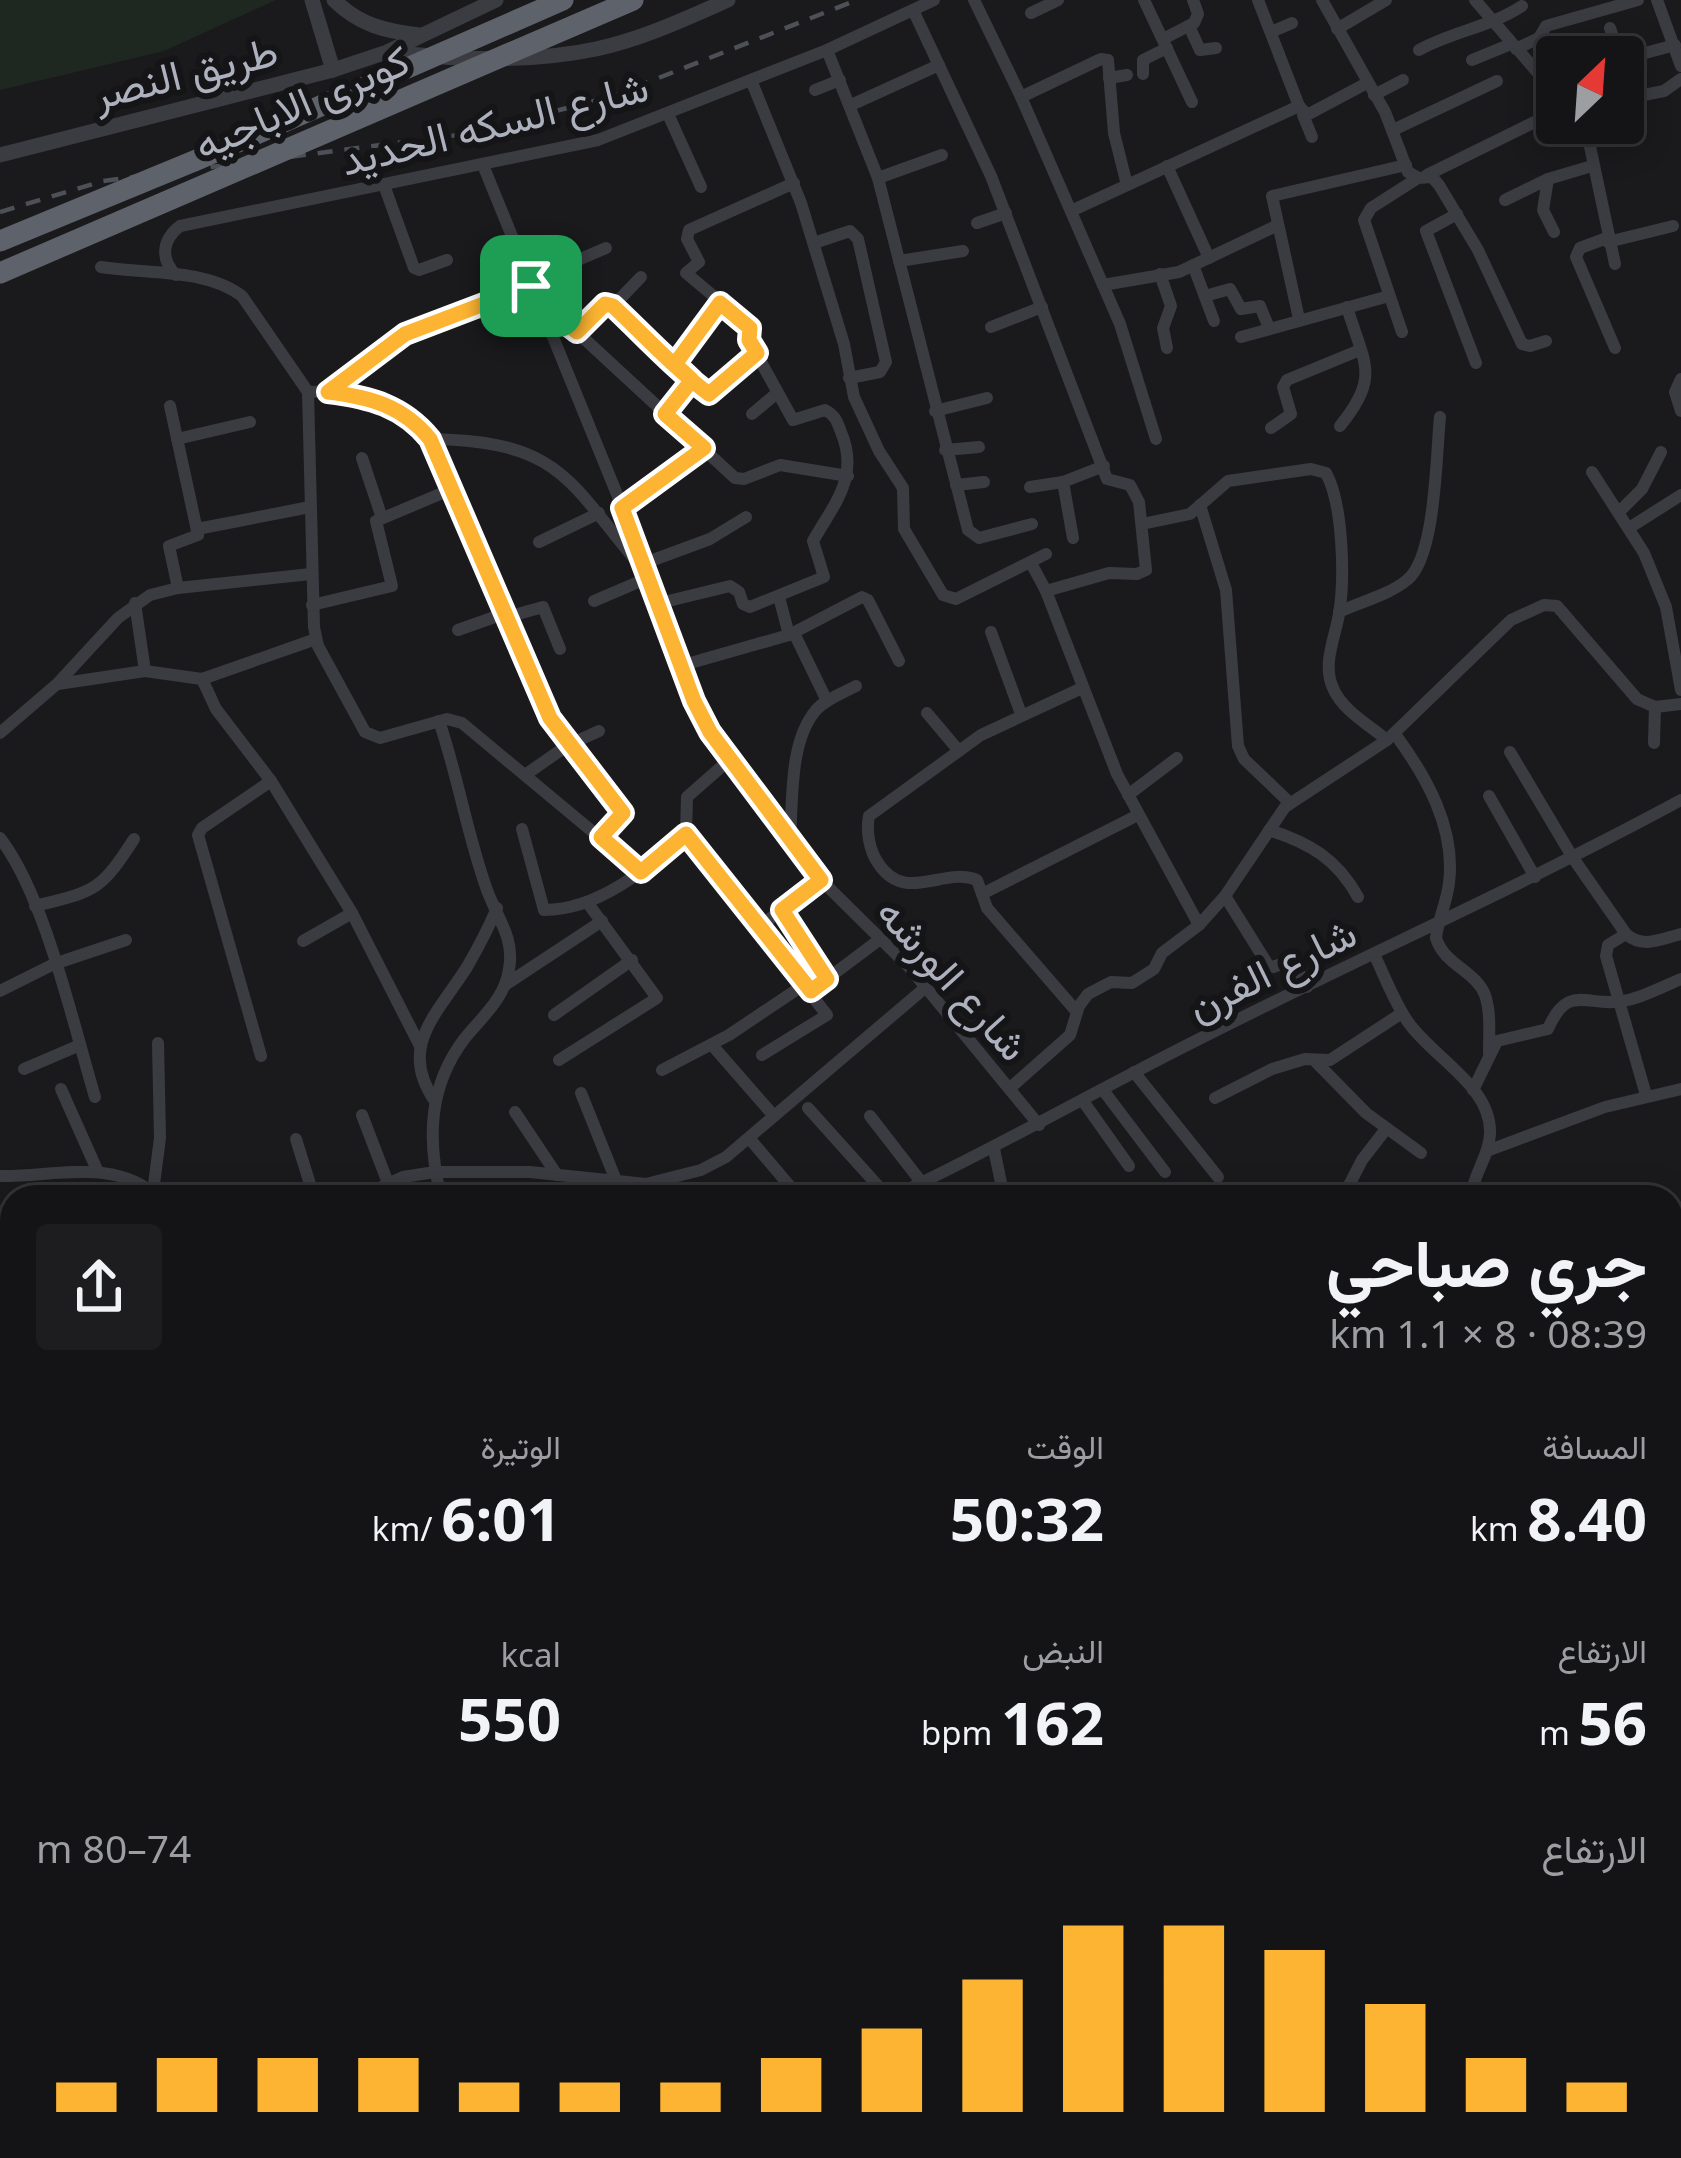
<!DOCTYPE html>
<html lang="ar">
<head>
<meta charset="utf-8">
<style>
  body { margin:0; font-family:"Noto Sans",Vazirmatn,sans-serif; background:#1d1d1f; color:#f1f3f6; direction:rtl; height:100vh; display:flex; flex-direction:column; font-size:45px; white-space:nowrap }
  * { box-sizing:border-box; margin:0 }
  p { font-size:39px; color:#9d9ea1 }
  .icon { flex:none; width:66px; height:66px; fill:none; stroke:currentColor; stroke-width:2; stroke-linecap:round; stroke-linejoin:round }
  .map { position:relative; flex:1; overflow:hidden; direction:ltr }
  .drawer { position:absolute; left:0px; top:1185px; width:1683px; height:975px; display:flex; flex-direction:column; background:#141416; border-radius:36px 36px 0 0; box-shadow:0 6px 30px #0003,0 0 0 3px #333335; direction:rtl }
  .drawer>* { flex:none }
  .needle { width:78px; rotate:25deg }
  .tools { position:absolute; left:1536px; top:36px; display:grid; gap:24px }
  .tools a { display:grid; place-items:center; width:108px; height:108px; border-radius:12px; background:#141416; box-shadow:0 6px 30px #0003,0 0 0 3px #333335; font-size:60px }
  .pin { position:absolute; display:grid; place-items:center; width:102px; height:102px; color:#fff; margin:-51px; border-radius:24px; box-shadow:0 6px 18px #0006 }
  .round { display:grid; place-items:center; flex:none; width:126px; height:126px; border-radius:12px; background:#1d1d1f }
  .overview { display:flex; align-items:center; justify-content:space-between; height:204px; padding:0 36px }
  h1 { font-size:66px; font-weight:700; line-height:90px }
  .stats { display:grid; grid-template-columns:repeat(3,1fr); gap:18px; height:204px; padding:12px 36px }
  .stats div { display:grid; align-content:center }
  .stats b { font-size:60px; font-weight:700 }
  .stats small { font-size:33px; font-weight:400 }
  .stats p { font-size:33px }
  .chart { height:336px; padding:24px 36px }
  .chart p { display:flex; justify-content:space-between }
  .chart svg { width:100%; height:216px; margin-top:12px; stroke:#fcb432; stroke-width:6 }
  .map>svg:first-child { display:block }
  .green { fill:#1f2820 }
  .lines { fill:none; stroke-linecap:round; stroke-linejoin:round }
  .minor { stroke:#3b3c42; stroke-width:12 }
  .tertiary { stroke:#3b3c42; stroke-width:15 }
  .primary { stroke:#575961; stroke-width:21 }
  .rail { stroke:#4e5057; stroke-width:4.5; stroke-dasharray:15 12; stroke-linecap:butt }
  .trunk-bridge { stroke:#5e626a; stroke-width:21 }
  .route-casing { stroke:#fff; stroke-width:24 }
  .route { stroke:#fcb432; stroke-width:15 }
  .labels { text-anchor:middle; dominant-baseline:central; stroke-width:12; stroke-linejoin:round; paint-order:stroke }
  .street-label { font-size:42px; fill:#acb1bd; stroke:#151518 }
</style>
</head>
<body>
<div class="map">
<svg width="1681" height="2158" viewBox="0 0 1681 2158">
  <rect width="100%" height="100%" fill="#1a1a1d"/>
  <polygon class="green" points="0,0 276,0 164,51 0,90"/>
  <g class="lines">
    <g class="minor">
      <polyline points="974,0 1021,97 1120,324 1156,439"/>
      <polyline points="1144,0 1192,102"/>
      <polyline points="1258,0 1299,106"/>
      <polyline points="1322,0 1385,112 1408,172 1418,178 1432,177 1439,185 1478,250 1522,344 1530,346 1546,341"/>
      <polyline points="1475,0 1557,95"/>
      <polyline points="1657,0 1681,66"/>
      <polyline points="913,10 991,176 1107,479 1130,485 1139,502 1146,570 1137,574 1109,573 1046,591"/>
      <polyline points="1031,13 1058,0"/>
      <polyline points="1189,26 1200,50 1216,48"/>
      <polyline points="1610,28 1620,57"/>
      <polyline points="1337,29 1386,0"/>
      <polyline points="1271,32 1292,23"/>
      <polyline points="1163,39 1194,23 1198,14 1193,0"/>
      <polyline points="1516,49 1539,38 1546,26 1638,0"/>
      <polyline points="827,50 878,178 968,530 979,538 1032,524"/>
      <path d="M1419,50C1453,31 1488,28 1522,6"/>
      <polyline points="1623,59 1675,45"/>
      <polyline points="1472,60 1511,44"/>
      <polyline points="1143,74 1143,60 1167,48"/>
      <polyline points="1109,78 1127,75"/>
      <polyline points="751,80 801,203 844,344 854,397 879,451 903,488 904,529 943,595 956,599 1046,554"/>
      <polyline points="815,90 840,80"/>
      <polyline points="1374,95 1403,80"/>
      <polyline points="1021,97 1101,59 1108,60 1114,133 1127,185"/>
      <polyline points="1623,99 1664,91 1681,79"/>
      <polyline points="851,105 939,65"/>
      <polyline points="1299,106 1307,115 1367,83"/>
      <polyline points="668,114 701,187"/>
      <polyline points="1303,115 1312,137"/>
      <polyline points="1585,123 1615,264"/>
      <polyline points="1393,130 1497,81"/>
      <polyline points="483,165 645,563 693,701 709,732 821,880 909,967 1039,1125"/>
      <polyline points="1167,166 1209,258"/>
      <polyline points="1427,175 1557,111"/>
      <polyline points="878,178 942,155"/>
      <polyline points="1548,179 1543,210 1554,232"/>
      <polyline points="384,185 414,268 419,270 447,260"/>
      <polyline points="1505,200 1548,179 1592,166"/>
      <polyline points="1071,211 1299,106"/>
      <polyline points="1457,214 1426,231 1476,363"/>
      <polyline points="977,223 1006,213"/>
      <polyline points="1607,238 1580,248 1576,257 1615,348"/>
      <polyline points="1608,242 1673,226"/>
      <polyline points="814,243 850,231 858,239 886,362 880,372 849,378"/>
      <polyline points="899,261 963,251"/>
      <polyline points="1193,265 1214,321"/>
      <path d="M101,267C145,274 205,268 242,296L308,392"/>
      <polyline points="1160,274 1171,306 1163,328 1167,348"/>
      <path d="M176,275C160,259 162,240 180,226L598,140L827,50L934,0"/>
      <polyline points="529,281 606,248"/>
      <polyline points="1103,285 1179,272 1278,225"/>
      <polyline points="1205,296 1230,289 1241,309 1260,306 1269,328"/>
      <polyline points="537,300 564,320 735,478 744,479 780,465 848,476"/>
      <polyline points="613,306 641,277"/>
      <polyline points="1299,319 1272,196 1406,165"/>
      <polyline points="991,327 1042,307"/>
      <polyline points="577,332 605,304 611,304 709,395 757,353"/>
      <polyline points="1402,332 1364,220 1371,208 1418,178"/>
      <polyline points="1241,337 1389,296"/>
      <polyline points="675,364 720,303"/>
      <polyline points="1681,379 1675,392 1681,411"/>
      <polyline points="329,391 405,334 531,286"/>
      <polyline points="308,392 314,627 318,646 365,732 380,738 447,719 462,723 641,872"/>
      <path d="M308,392C356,390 399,401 430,439L550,718L623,813L601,837"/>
      <polyline points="170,406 198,535 169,546 178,588"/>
      <polyline points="935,411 987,398"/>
      <polyline points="665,414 693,380"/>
      <polyline points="752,414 777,393"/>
      <path d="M1340,426C1381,376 1364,364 1347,307"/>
      <polyline points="1271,428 1291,414 1283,387 1287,380 1360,350"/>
      <polyline points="177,439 250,422"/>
      <path d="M430,439C568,441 569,486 650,577L594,601"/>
      <polyline points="945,450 979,447"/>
      <polyline points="362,458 382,518"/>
      <polyline points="1592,472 1644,553 1666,607 1681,690"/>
      <polyline points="1063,482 1073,538"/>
      <polyline points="956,485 984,482"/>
      <polyline points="1030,487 1063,482 1104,466"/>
      <polyline points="1200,505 1226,590 1238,746 1244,759 1290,803"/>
      <polyline points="623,508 703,448"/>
      <polyline points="1619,512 1642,489 1661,452"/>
      <path d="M1142,524L1190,514L1228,481L1311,469L1326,473C1343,504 1345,578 1339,614C1335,638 1322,664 1333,688C1342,710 1369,725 1387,740"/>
      <polyline points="1629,528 1681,495"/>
      <polyline points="197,529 310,507"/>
      <polyline points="539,542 599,513"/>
      <polyline points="645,563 710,539 746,517"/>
      <polyline points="1031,563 1046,591 1117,774 1199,925"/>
      <polyline points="779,597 789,635"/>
      <polyline points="135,603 145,671"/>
      <path d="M660,603L730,586L739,592L743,604L750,607L824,577L813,541C834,504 860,477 841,432C837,421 835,415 825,410L793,420L751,344L748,325L686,273L699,262L687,239L689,230L794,183"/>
      <polyline points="312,605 392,586 376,521 452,489"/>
      <path d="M1339,612C1360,602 1389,595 1407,580C1436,557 1436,455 1440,417"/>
      <polyline points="507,617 543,607 560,649"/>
      <polyline points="458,630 506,613"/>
      <polyline points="991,632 1021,714"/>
      <polyline points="794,633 827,701"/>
      <polyline points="680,666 789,635 862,597 868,600 899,661"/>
      <polyline points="202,679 216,709 271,781 352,913 420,1046"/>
      <polyline points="58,684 145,671 202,679 316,639"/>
      <polyline points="927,713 959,751"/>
      <path d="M439,721C458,776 467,835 487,890C497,918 515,938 509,969C505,998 483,1016 465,1038C428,1086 427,1140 441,1197"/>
      <polyline points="0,733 57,684 118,618 150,595 178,588 311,574"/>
      <path d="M1395,734C1426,776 1456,828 1449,883C1447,902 1438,919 1436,938C1444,965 1476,971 1485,995C1491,1012 1489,1035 1489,1053"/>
      <polyline points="1654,743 1655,707"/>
      <path d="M1510,752L1573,858L1626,934C1643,949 1661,939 1681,934"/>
      <polyline points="525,775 568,745 599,731"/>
      <polyline points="1128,795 1177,758"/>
      <polyline points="1489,796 1535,877"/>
      <path d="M522,829L544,910C598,910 647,869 686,834L687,797L728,761"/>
      <path d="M1269,830C1310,843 1337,859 1358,897"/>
      <polyline points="686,834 827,1015 762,1055"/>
      <path d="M0,838C45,896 73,1024 95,1097"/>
      <path d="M790,838C793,799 789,742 816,710C826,699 843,693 856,686"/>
      <polyline points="982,894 1138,815"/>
      <polyline points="1225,896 1268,965 1273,967 1292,960 1307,987"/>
      <path d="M35,906C95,891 100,892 134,839"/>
      <polyline points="782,910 827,979"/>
      <polyline points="759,927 821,880"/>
      <polyline points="1626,934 1608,945 1606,956 1646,1095"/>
      <polyline points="303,941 352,913"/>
      <path d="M1374,954C1385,977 1394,1002 1408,1022C1433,1058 1492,1086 1490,1134C1489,1157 1473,1174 1471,1197"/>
      <polyline points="505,985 602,921"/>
      <polyline points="0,991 54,964 126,940"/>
      <polyline points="811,991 879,940"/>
      <path d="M1077,1012L987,908L977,880C944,866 905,905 878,863C869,850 866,830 869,816L981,735L1082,688"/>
      <polyline points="554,1015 632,960"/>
      <polyline points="712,1045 774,1116"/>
      <polyline points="261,1056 198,835 202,828 271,781"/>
      <polyline points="559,1060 657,998 587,902"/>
      <polyline points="1314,1060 1366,1113 1421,1153"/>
      <polyline points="24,1069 80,1045"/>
      <polyline points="662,1070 729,1035 805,984"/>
      <polyline points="1134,1072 1218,1177"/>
      <polyline points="1010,1088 1070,1035 1079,1006 1088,994 1111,982 1132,983 1154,969 1162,953 1199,925 1225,896 1285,807 1387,740 1511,620 1544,605 1557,606 1637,699 1655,707 1681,704"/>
      <polyline points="61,1089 98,1172"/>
      <polyline points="1103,1090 1165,1172"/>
      <path d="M1473,1090L1497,1041L1548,1029C1569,980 1589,1010 1628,1000C1645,996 1664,986 1681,979"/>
      <polyline points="581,1093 617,1183"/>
      <polyline points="1215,1098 1272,1069 1305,1059 1330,1060 1402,1013"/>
      <path d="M435,1101C397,1047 438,1013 467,967C478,948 488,929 497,908"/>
      <polyline points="1083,1101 1129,1166"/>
      <polyline points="808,1108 888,1197"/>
      <polyline points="515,1112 557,1175"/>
      <polyline points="362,1115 388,1183"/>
      <polyline points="870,1116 922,1183"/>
      <polyline points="749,1138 799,1197"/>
      <polyline points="296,1139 314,1197"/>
      <polyline points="994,1149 1004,1197"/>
      <polyline points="1487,1151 1605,1107 1681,1089"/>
      <path d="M0,1176C54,1177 114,1157 158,1197"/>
      <polyline points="1350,1184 1367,1197"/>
      <polyline points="153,1192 160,1138 158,1043"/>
      <polyline points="360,1197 403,1177 435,1172 530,1172 646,1184 701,1170 726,1157 926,987"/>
      <path d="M892,1197C975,1158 1054,1114 1135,1072C1315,977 1502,897 1681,800"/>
      <polyline points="985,1197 1002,1188"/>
      <polyline points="1343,1197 1362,1160 1386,1129"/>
      <polyline points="1671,1261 1681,1261"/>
      <polyline points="0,1310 12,1311"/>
      <polyline points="0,1401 12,1403"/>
      <polyline points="0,1615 12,1609"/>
      <polyline points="4,1761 12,1778"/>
      <polyline points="0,1918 12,1909"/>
      <polyline points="0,1955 12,1969"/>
      <polyline points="148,2148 159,2158"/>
      <polyline points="230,2158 240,2148"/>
    </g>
    <g class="tertiary">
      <polyline points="312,0 333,70"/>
      <path d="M334,0C359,25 385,31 419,35"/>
      <path d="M390,52C457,60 530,63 596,49C642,39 685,19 728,0"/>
      <polyline points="0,155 333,70 387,52 496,0"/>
    </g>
    <g class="primary">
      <polyline points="0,2090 12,2106"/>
      <polyline points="0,2134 12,2132"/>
      <polyline points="38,2148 50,2158"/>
    </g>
    <polyline class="rail" points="0,212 103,181 466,134 610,97 857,0"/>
    <g class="trunk-bridge">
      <polyline points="0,241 199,159 563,0"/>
      <polyline points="0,273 633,0"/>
    </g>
  </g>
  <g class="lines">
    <defs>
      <path id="route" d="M531,286L405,334L328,392C370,397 403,406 430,439L550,718L623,813L601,837L641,872L686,834L811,991L827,979L782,910L821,880L710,732L694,701L622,508L704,448L665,414L692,380L675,364L720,303L750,328L749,340L757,353L709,394C675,369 644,335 613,306L605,304L577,332L536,300L531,286"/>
    </defs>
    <use href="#route" class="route-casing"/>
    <use href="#route" class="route"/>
  </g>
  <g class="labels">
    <g class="street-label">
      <text transform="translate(185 71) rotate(-14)">طريق النصر</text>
      <text transform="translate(301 101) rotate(-23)">كوبرى الاباجيه</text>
      <text transform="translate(494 122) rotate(-14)">شارع السكه الحديد</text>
      <text transform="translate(1271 968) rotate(-26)">شارع الفرن</text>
      <text transform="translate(954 978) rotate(48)">شارع الورشه</text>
    </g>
  </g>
</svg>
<div class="tools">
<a><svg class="needle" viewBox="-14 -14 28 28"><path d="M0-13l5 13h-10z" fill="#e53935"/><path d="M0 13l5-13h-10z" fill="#9d9ea1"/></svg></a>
</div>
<div class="pin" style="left:531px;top:286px;background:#1e9e55"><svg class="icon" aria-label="arrive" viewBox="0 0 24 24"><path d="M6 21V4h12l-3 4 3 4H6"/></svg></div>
<section class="drawer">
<div class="overview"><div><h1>جري صباحي</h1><p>08:39 · 8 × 1.1 km</p></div><a class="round"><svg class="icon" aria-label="share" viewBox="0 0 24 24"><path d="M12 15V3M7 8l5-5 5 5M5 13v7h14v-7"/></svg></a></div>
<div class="stats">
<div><p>المسافة</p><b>8.40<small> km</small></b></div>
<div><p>الوقت</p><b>50:32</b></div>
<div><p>الوتيرة</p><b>6:01<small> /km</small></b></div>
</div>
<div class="stats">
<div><p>الارتفاع</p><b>56<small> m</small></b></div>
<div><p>النبض</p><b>162<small> bpm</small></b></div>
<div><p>kcal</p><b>550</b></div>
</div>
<div class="chart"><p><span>الارتفاع</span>74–80 m</p>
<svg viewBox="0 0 160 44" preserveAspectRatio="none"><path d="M5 44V38M15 44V33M25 44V33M35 44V33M45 44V38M55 44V38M65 44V38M75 44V33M85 44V27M95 44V17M105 44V6M115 44V6M125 44V11M135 44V22M145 44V33M155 44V38"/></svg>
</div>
</section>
</div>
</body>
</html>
